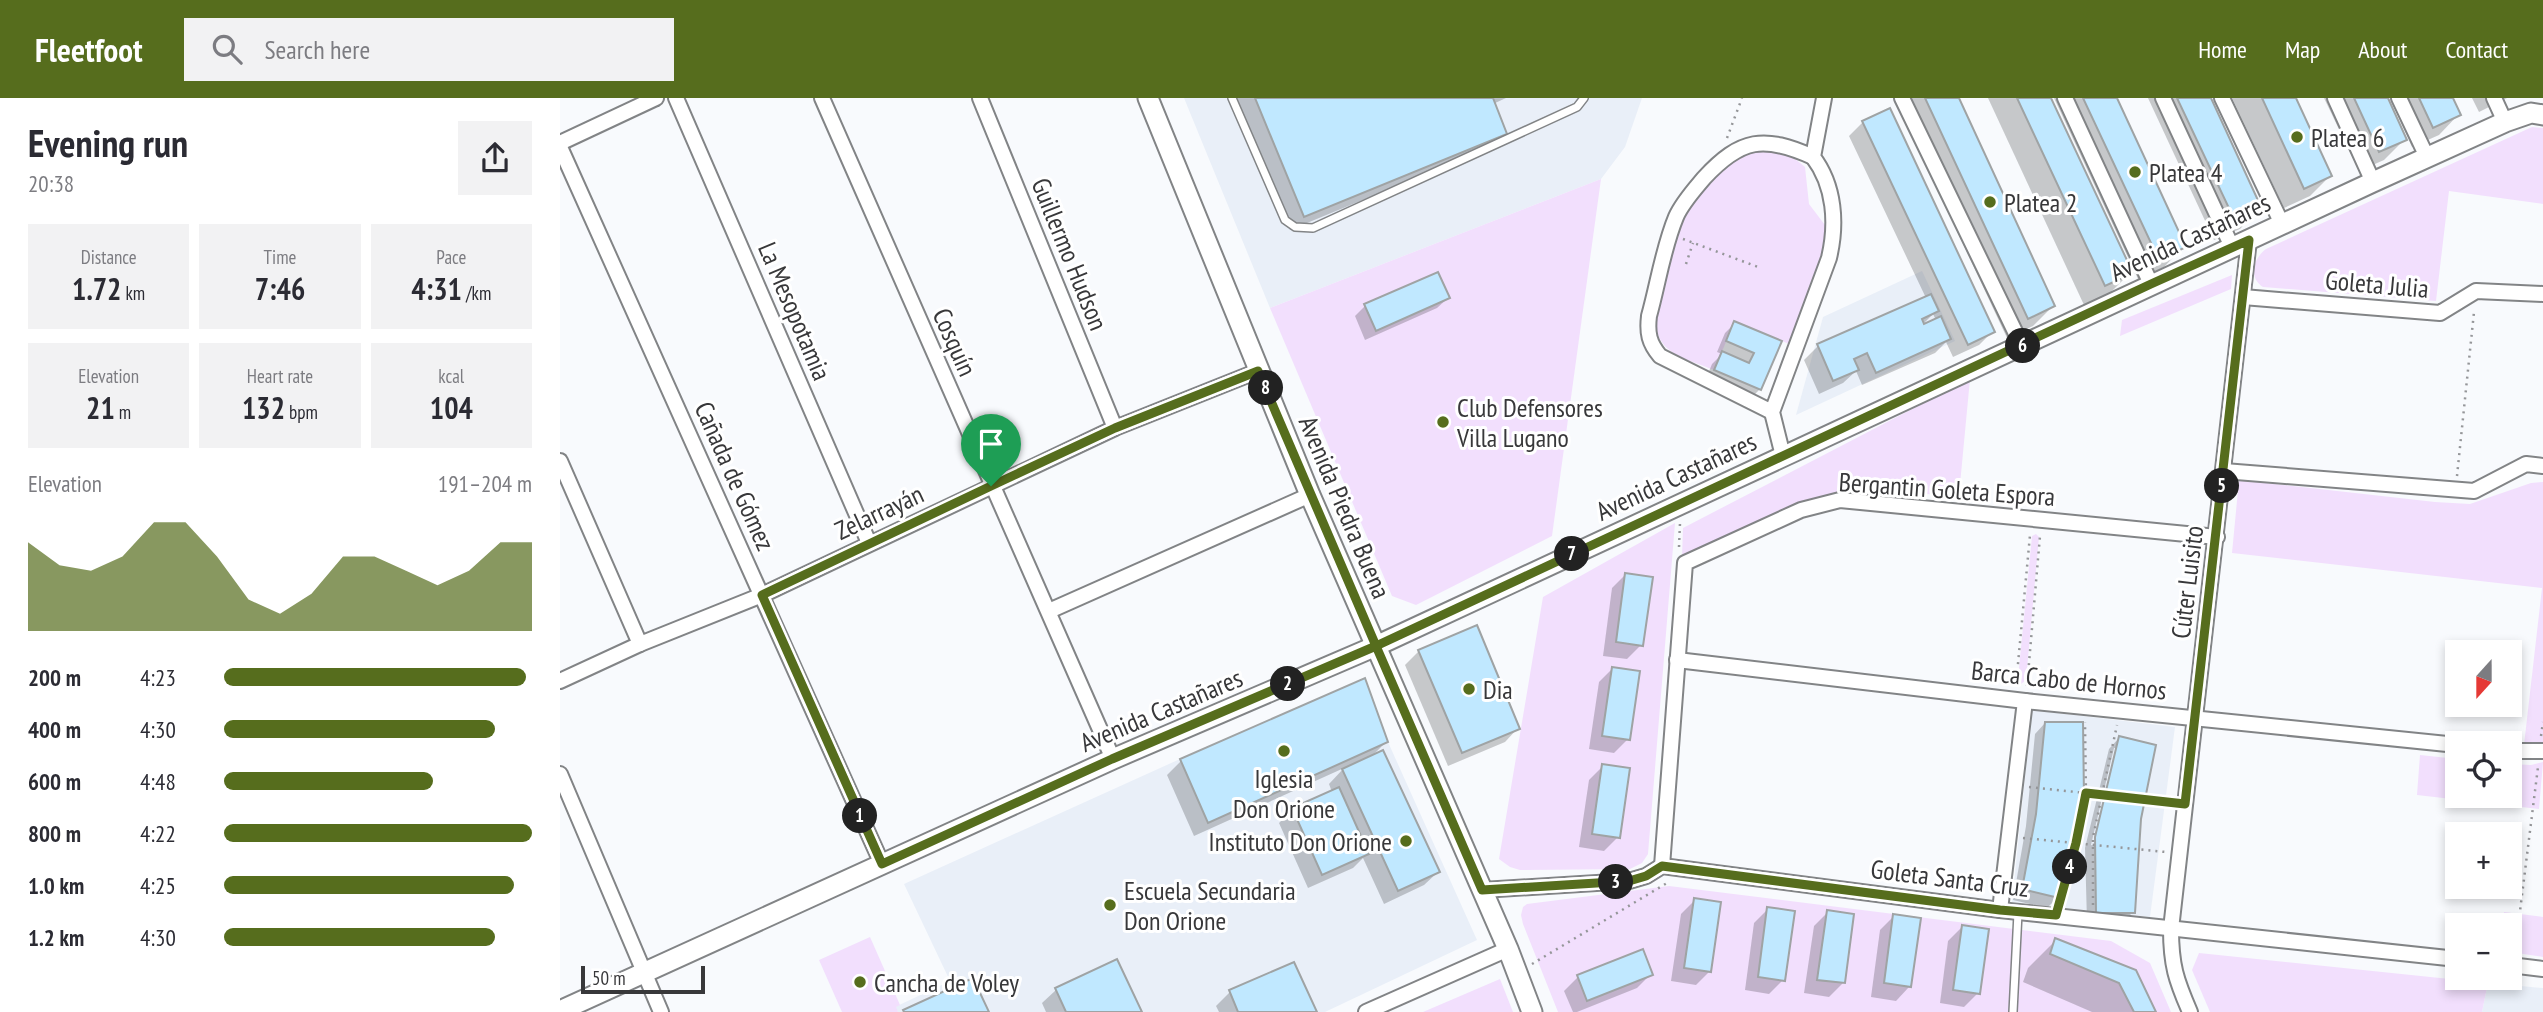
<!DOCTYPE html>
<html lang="en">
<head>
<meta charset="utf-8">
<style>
  body { margin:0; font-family:"PT Sans Narrow",sans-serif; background:#f2f2f3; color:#2b2b33; height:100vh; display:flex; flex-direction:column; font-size:26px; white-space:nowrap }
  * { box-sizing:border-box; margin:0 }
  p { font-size:23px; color:#7c7c81 }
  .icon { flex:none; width:38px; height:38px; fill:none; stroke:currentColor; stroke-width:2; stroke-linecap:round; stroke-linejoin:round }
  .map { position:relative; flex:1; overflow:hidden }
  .panel { display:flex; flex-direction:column; background:#fff; width:560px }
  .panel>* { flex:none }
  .needle { width:46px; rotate:201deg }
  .buttons { position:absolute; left:1885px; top:542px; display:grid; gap:14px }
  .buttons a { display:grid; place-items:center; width:77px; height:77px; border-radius:0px; background:#fff; box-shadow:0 4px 10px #0003; font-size:35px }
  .scale { position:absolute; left:21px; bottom:18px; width:124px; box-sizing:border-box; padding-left:7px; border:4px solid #38383a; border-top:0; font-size:19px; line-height:24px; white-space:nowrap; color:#38383a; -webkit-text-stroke:5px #fff; paint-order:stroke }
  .pin { position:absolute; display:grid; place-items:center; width:60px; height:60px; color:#fff; margin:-72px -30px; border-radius:50% 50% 50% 0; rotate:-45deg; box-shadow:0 0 7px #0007 }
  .pin .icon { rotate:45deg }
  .km { position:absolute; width:35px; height:35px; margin:-18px; border-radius:50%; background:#222; color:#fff; font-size:19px; line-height:35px; text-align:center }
  .round { display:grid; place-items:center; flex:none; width:74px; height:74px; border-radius:0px; background:#f2f2f3 }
  .headline { display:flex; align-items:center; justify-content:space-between; height:119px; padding:0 28px }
  h1 { font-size:38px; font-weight:700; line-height:52px }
  .stats { display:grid; grid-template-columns:repeat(3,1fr); gap:10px; height:119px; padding:7px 28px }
  .stats div { display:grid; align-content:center; border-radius:0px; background:#f2f2f3; text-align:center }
  .stats b { font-size:30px; font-weight:700 }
  .stats small { font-size:19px; font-weight:400 }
  .stats p { font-size:19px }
  .chart { height:196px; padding:14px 28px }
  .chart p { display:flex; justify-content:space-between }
  .chart svg { width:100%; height:126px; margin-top:7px; fill:#566d1d; opacity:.7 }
  ul { padding:0 28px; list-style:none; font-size:23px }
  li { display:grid; grid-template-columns:112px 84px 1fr; align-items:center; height:52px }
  li i { height:18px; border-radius:9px; background:#566d1d }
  header { display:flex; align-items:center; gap:42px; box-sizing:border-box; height:98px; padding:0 35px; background:#566d1d; color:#fff }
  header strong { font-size:33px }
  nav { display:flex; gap:38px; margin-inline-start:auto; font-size:24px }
  .search { width:490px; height:63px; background:#f2f2f3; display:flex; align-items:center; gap:18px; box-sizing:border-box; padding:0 24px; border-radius:0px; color:#7c7c81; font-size:26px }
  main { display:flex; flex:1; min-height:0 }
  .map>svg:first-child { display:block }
  .built { fill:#e9eff8 }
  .green { fill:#f2dffd; fill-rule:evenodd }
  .shadow { fill:#0003; fill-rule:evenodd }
  .building { fill:#c0e8ff; stroke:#9fa3a4; stroke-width:2 }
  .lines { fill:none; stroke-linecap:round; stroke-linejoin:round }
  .lane-casing { stroke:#828486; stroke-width:10 }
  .street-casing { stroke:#828486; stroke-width:18 }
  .secondary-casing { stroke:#828486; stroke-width:23 }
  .path { stroke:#959699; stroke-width:2.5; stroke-dasharray:2 5; stroke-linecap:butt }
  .lane { stroke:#fff; stroke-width:7 }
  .street { stroke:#fff; stroke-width:14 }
  .secondary { stroke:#fff; stroke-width:19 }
  .route-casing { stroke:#fff; stroke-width:14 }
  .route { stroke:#566d1d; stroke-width:9 }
  .poi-dot { fill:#566d1d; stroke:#fff; stroke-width:2.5 }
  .labels { text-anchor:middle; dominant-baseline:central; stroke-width:6; stroke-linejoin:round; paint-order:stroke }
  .poi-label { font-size:26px; fill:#38383a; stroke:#fff; text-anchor:start }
  .street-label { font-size:26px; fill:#38383a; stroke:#fff }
</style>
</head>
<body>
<header>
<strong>Fleetfoot</strong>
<div class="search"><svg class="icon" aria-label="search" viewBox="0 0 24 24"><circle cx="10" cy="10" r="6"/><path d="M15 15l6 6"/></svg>Search here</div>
<nav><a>Home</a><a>Map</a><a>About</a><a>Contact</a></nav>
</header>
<main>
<section class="panel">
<div class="headline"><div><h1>Evening run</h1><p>20:38</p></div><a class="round"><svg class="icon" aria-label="share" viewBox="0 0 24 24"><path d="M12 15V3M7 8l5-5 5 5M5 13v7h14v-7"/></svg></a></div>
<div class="stats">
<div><p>Distance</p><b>1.72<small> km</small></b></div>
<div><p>Time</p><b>7:46</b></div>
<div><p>Pace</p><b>4:31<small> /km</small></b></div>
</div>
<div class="stats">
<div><p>Elevation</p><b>21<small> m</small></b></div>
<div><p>Heart rate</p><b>132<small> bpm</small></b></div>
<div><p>kcal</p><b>104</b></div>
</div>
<div class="chart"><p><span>Elevation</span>191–204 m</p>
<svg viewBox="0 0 160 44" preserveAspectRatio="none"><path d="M0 44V13L10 21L20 23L30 18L40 6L50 6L60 18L70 33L80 38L90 31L100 18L110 18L120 23L130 28L140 23L150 13L160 13V44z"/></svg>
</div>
<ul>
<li><b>200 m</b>4:23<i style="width:98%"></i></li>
<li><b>400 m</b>4:30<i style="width:88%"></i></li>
<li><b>600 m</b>4:48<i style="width:68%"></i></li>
<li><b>800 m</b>4:22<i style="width:100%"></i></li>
<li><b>1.0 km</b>4:25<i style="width:94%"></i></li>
<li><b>1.2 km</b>4:30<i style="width:88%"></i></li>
</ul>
</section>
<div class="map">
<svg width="1983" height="914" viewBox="0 0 1983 914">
  <rect width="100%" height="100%" fill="#f8fafd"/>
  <g class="built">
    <polygon points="624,0 1082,0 1065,49 1041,81 710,210"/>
    <polygon points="1362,173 1395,243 1236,317 1263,219"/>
    <polygon points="1472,612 1615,629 1590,819 1452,804"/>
    <polygon points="828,644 917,842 765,914 338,914 335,909 390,883 344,786 620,661 649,725"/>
    <polygon points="1928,885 1983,890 1983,914 1922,914"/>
  </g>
  <g class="green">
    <path d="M1972,29L1983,30V106L1889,93L1876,203L1703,189C1688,179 1693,161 1706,151Z"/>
    <path d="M1205,51L1229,56L1245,69L1249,106L1268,131L1267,148L1229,246L1175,223L1154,272C1122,259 1094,256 1095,216L1121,120L1138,95L1164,66L1186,53Z"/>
    <polygon points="1041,81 992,438 856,507 832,498 710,210"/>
    <polygon points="1672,177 1671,191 1560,238 1562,222"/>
    <polygon points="1410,281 1399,397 1294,394 1241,407 1122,459 1123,430"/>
    <polygon points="1679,382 1875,404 1910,406 1971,385 1983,384 1983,649 1964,647 1982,490 1672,455"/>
    <path d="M1115,425L1088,756L1082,765L1070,771L960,772L950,769L939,761L983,499ZM1065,475L1092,479L1083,548L1056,544ZM1053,569L1079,573L1070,641L1043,638Z"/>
    <polygon points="1476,436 1479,439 1466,582 1461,586 1458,580 1472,438"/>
    <polygon points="1860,657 1897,661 1897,698 1950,698 1950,666 1971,667 1983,664 1979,711 1857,697"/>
    <path d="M1109,788L1551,843L1590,865L1611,914H1596L1576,872L1496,840L1490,856L1559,885L1574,914H998L963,826L961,817L963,809L967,806ZM1135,800L1161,805L1151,874L1124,869ZM1267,812L1294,816L1284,885L1257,881ZM1333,816L1361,820L1351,889L1324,885ZM1402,828L1428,831L1420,895L1393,892ZM1082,851L1092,876L1018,877Z"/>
    <polygon points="1944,814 1983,819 1983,859 1950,854 1950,828 1943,828"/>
    <polygon points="310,839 340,907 336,909 338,914 282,914 259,862"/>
    <polygon points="1639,855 1928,885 1922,914 1650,914 1632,872"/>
    <polygon points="940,881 953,914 863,914"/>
  </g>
  <g class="shadow">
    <polygon points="676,0 946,0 933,6 945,35 931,49 730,132"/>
    <polygon points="1345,0 1397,0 1493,208 1473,228 1447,240 1338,7"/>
    <polygon points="1428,0 1489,0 1571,174 1550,195 1524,207"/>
    <polygon points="1494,0 1555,0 1624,148 1604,169 1578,181"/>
    <polygon points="1588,0 1649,0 1700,110 1680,131 1654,142"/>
    <polygon points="1672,0 1734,0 1770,78 1750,98 1724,110"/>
    <polygon points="1764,0 1826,0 1845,41 1824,62 1799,73"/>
    <polygon points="1830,0 1891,0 1899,16 1879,37 1852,49"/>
    <polygon points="1912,0 1947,0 1919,14"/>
    <path d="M1303,24L1433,233L1419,247L1393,259L1386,244L1375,255L1302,287L1296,273L1283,285L1259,296L1244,262L1258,248L1366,200L1289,38ZM1373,216L1376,222L1360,229Z"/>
    <polygon points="888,200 877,210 805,242 795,218 805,208"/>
    <polygon points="1175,225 1220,244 1200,291 1189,302 1145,283 1152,266 1162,256 1157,254 1165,235"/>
    <polygon points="1066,476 1081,547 1067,561 1043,558 1052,490"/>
    <polygon points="859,553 958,630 945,644 888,668 845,567"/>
    <polygon points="1053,570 1068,641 1054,655 1029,651 1039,584"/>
    <polygon points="804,582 826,644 811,659 878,774 864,787 824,806 803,760 793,770 748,790 719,725 733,711 772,694 769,686 784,670 634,738 607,677 621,663"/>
    <polygon points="1485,625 1498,799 1487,810 1453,802 1466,728 1475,636"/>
    <path d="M1559,640L1579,721L1573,814L1563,824H1527L1525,750L1549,651ZM1554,650H1558L1535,748L1531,747Z"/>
    <polygon points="1043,668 1058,739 1044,753 1019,749 1029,682"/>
    <polygon points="1135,802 1150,873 1136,887 1111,883 1121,816"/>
    <polygon points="1208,811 1223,882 1209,896 1185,892 1194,825"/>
    <polygon points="1268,814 1283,885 1269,899 1244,895 1254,828"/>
    <polygon points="1334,818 1349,889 1336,903 1311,899 1320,832"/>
    <polygon points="1402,829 1418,895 1404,909 1380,905 1388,843"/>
    <polygon points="1496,842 1575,873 1594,914 1532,914 1463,884 1468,870"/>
    <polygon points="557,864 580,914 486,914 482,905 496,892"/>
    <polygon points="1091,876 1077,890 1017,914 1013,914 1004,893 1018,879"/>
    <polygon points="670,894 755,914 659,914 656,908"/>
  </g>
  <g class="building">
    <polygon points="695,0 933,0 947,36 744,119"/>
    <polygon points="1365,0 1399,0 1495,208 1468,221"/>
    <polygon points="1457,0 1491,0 1573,175 1545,188"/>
    <polygon points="1523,0 1557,0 1626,149 1599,162"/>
    <polygon points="1617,0 1651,0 1702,111 1675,123"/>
    <polygon points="1702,0 1736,0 1772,78 1744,91"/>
    <polygon points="1794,0 1828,0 1847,42 1819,54"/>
    <polygon points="1859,0 1893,0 1901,17 1873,30"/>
    <polygon points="1330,10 1435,234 1408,247 1302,23"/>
    <polygon points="878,174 890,200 816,233 804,206"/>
    <polygon points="1371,196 1379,213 1362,221 1364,226 1381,218 1391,241 1316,275 1307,255 1294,261 1299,272 1273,283 1257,246"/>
    <polygon points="1174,223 1222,243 1201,292 1154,272 1162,253 1189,265 1194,255 1166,243"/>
    <polygon points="1065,475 1093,479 1083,548 1056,544"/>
    <polygon points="917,527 960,631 902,655 858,552"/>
    <polygon points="1052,569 1080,573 1070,642 1042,638"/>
    <polygon points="805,580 828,644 648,725 620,661"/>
    <polygon points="1485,624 1523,624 1524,700 1499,800 1462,791 1476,716"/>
    <polygon points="1559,638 1596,647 1581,721 1575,815 1536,815 1535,739"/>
    <polygon points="823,652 880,774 838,793 782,671"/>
    <polygon points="1042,666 1070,670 1060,740 1032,736"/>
    <polygon points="779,689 809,756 762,777 732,710"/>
    <polygon points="1134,800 1161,804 1151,874 1124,870"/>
    <polygon points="1207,809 1235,813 1225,883 1198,879"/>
    <polygon points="1267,812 1294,816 1285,885 1257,882"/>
    <polygon points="1333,816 1361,820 1351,889 1324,885"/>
    <polygon points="1402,827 1429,831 1420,896 1393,892"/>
    <polygon points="1495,840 1576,872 1596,914 1574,914 1559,885 1490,856"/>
    <polygon points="1083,851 1093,877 1027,903 1017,877"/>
    <polygon points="557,861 582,914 506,914 495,890"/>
    <polygon points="734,864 757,914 678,914 669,892"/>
    <polygon points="413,880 429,914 344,914 343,912"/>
  </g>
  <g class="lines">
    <defs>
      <g id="lane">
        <polyline points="672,0 725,122 735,129 753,130 1017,9 1024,0"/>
        <polyline points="1453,914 1458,815"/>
      </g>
      <g id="street">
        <polyline points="116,0 309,445"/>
        <polyline points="262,0 553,661"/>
        <polyline points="420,0 555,330"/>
        <polyline points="1342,0 1462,248"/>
        <polyline points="1505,0 1591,186"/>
        <polyline points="1603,0 1672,149"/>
        <polyline points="1662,0 1722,126"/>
        <polyline points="1775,0 1813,84"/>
        <polyline points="1839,0 1867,59"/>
        <polyline points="1934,0 1945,24"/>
        <polyline points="0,45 96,0"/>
        <polyline points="0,49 322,766"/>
        <polyline points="1683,199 1880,215 1916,193 1983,196"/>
        <path d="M1212,314L1100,258C1089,245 1087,235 1089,218C1098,186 1103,150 1116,119C1122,105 1134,92 1144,80C1181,40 1204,37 1253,59"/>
        <path d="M1223,358L1212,314L1269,160C1277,126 1275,88 1253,59L1264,0"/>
        <polyline points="0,363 80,546"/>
        <polyline points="1664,373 1914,393 1966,366 1983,368"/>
        <polyline points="489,513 750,397"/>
        <polyline points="1117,562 1465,603 1897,647"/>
        <polyline points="0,583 80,546 202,497 555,330 698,273"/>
        <polyline points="1950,653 1983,653"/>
        <polyline points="0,676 101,914"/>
        <polyline points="1102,768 1125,465 1241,412 1280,402 1657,439"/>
        <polyline points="922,792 1069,783 1086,778 1102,768 1440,812 1897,861"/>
        <polyline points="1440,812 1465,603"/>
        <polyline points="1950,867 1983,871"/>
        <polyline points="806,914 948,851"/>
        <path d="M1630,914C1616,882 1611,867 1611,831L1689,142"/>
      </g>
      <g id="secondary">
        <polyline points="588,0 750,397 948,851 972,914"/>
        <polyline points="0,913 553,661 816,548 1813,84 1945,24 1971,15 1983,17"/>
      </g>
    </defs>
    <use href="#lane" class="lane-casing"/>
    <use href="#street" class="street-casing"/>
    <use href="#secondary" class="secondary-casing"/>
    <g class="path">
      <polyline points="1167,40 1182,0"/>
      <polyline points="1123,141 1198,169"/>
      <polyline points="1126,166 1133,145"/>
      <polyline points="1897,378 1914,214"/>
      <polyline points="1119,449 1120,425"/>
      <polyline points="1456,587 1470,437"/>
      <polyline points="1467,588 1480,438"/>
      <polyline points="1981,638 1983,624"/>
      <polyline points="1469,689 1611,704"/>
      <polyline points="1463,740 1606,754"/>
      <polyline points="1500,803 1517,741 1526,700 1525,624"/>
      <polyline points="1533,807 1533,739 1557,627"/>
      <polyline points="1955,853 1978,669"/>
      <polyline points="972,866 1107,785"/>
    </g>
    <use href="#lane" class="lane"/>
    <use href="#street" class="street"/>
    <use href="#secondary" class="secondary"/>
  </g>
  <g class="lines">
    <defs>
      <polyline id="route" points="431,388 202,497 322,766 552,661 816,548 922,792 1069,783 1086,778 1102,768 1440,812 1496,817 1516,745 1526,695 1625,706 1689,142 1591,186 816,548 698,273 555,330 431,388"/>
    </defs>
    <use href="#route" class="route-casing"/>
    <use href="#route" class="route"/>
  </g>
  <g class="poi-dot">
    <circle cx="1737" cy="39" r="7"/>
    <circle cx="1575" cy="74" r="7"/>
    <circle cx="1430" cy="104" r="7"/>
    <circle cx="883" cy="324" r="7"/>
    <circle cx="909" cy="591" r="7"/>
    <circle cx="724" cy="653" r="7"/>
    <circle cx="846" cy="743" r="7"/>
    <circle cx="550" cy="807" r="7"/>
    <circle cx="300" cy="884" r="7"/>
  </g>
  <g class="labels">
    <g class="poi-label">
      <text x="1751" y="39">Platea 6</text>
      <text x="1589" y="74">Platea 4</text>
      <text x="1444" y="104">Platea 2</text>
      <text x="897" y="309">Club Defensores<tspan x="897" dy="30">Villa Lugano</tspan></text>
      <text x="923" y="591">Dia</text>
      <text x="724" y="680" text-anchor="middle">Iglesia<tspan x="724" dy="30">Don Orione</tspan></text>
      <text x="832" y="743" text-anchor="end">Instituto Don Orione</text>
      <text x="564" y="792">Escuela Secundaria<tspan x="564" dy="30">Don Orione</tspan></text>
      <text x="314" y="884">Cancha de Voley</text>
    </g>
    <g class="street-label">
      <text transform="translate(1630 139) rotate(-25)">Avenida Castañares</text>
      <text transform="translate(510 156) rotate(68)">Guillermo Hudson</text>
      <text transform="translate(1817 186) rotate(5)">Goleta Julia</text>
      <text transform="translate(235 213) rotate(67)">La Mesopotamia</text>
      <text transform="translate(395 244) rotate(66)">Cosquín</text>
      <text transform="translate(175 378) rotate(66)">Cañada de Gómez</text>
      <text transform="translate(1116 378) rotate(-25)">Avenida Castañares</text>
      <text transform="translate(1387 391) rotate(4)">Bergantin Goleta Espora</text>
      <text transform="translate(785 409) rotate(67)">Avenida Piedra Buena</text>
      <text transform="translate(319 414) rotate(-25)">Zelarrayán</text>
      <text transform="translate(1627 484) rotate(-83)">Cúter Luisito</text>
      <text transform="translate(1509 582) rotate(6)">Barca Cabo de Hornos</text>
      <text transform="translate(601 612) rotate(-23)">Avenida Castañares</text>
      <text transform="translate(1390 780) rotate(7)">Goleta Santa Cruz</text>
    </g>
  </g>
</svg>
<div class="buttons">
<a><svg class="needle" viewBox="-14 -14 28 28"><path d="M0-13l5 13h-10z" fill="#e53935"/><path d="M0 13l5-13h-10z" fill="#7c7c81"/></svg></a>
<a><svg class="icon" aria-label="locate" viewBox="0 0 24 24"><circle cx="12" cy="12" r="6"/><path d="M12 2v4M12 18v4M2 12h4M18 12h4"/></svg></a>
<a>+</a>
<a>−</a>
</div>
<div class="scale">50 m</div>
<div class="pin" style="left:431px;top:388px;background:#1e9e55"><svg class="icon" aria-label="arrive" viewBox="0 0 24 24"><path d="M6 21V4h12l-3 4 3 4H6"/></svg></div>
<b class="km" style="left:300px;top:718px">1</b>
<b class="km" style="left:728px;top:586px">2</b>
<b class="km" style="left:1056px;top:784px">3</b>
<b class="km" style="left:1510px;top:769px">4</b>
<b class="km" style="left:1662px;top:388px">5</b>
<b class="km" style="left:1463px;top:248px">6</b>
<b class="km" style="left:1012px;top:456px">7</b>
<b class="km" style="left:706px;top:290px">8</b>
</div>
</main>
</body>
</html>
